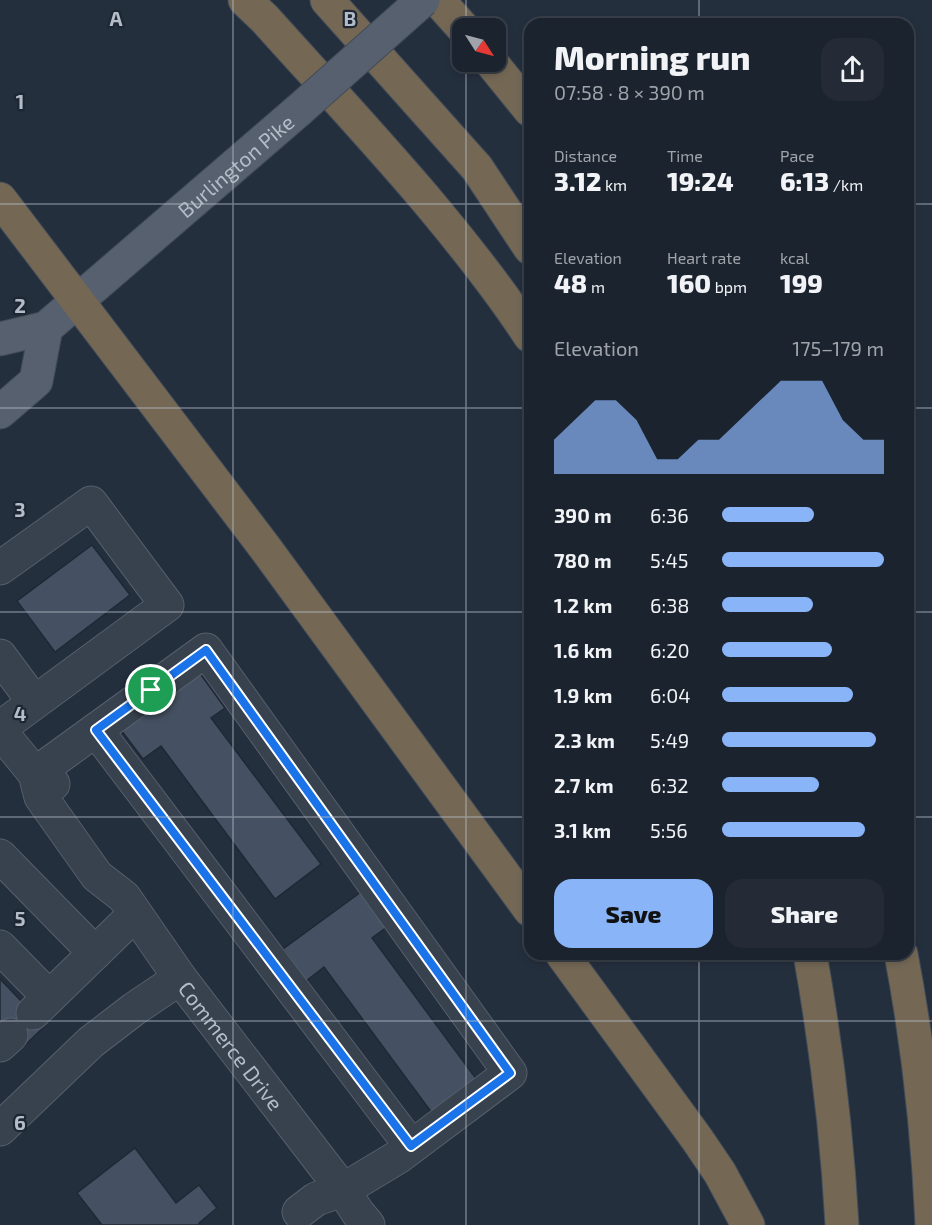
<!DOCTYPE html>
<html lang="en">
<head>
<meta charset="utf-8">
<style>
  body { margin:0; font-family:"Exo 2",sans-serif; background:#242b36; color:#f1f3f6; height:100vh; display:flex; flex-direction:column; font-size:22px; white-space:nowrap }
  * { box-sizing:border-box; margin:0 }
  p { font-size:20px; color:#a0a4aa }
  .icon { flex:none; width:33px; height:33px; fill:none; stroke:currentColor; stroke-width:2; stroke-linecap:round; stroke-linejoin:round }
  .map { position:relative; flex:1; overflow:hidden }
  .details { position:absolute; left:524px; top:18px; width:390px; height:942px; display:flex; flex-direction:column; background:#1b232e; border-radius:18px; box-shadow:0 3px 9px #0003,0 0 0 2px #39404a }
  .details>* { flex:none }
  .needle { width:39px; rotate:126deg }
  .fabs { position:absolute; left:452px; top:18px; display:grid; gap:12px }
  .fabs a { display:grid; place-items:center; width:54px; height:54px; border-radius:12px; background:#1b232e; box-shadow:0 3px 9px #0003,0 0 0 2px #39404a; font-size:30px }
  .pin { position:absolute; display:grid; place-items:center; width:51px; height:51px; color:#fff; margin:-26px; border:3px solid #fff; border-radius:50%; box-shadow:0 2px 6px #0007 }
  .round { display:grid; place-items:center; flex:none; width:63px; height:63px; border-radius:18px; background:#242b36 }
  .overview { display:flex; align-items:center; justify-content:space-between; height:102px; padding:0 30px }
  h1 { font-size:33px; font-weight:800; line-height:45px }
  .stats { display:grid; grid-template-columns:repeat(3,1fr); gap:9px; height:102px; padding:6px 30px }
  .stats div { display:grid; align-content:center }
  .stats b { font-size:26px; font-weight:800 }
  .stats small { font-size:16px; font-weight:400 }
  .stats p { font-size:16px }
  .chart { height:168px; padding:12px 30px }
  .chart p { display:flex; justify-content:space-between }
  .chart svg { width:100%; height:108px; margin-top:6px; fill:#8ab4f8; opacity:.7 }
  .action { display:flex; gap:12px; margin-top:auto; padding:12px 30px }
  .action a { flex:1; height:69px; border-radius:18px; background:#8ab4f8; color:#111; font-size:24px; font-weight:800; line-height:69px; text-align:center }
  .action a+a { background:#242b36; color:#f1f3f6 }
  ul { padding:0 30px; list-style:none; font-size:20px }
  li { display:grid; grid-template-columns:96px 72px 1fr; align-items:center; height:45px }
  li i { height:15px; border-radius:8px; background:#8ab4f8 }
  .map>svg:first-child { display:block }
  .building { fill:#455162; stroke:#1f2835; stroke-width:1.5 }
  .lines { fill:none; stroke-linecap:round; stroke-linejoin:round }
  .minor-casing { stroke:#565f6c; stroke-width:35 }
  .major-casing { stroke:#414a57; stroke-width:35 }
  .highway-casing { stroke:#434c59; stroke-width:35 }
  .minor { stroke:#38414e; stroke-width:33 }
  .major { stroke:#56606e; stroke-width:33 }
  .highway { stroke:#746855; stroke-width:33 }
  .major-bridge-casing { stroke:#414a57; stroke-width:35; stroke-linecap:butt }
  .major-bridge { stroke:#56606e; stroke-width:33 }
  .route-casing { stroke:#fff; stroke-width:12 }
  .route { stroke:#1a73e8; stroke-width:8 }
  .grid { fill:none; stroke:#b4bcc9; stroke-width:1.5; stroke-opacity:0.55 }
  .labels { text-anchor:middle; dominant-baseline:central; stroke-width:4.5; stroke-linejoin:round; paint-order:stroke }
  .street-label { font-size:21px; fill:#b4bcc9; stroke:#1d2633 }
  .grid-label { font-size:20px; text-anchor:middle; font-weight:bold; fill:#b4bcc9; stroke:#1d2633; stroke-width:4.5; stroke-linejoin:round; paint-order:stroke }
</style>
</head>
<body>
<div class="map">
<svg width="932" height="1225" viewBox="0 0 932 1225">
  <rect width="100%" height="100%" fill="#242f3e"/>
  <g class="building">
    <polygon points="92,545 130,595 55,652 17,601"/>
    <polygon points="199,672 225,708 211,718 321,864 275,899 161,746 143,759 121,730"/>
    <polygon points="361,892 387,927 372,938 477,1080 432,1113 324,967 306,981 283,949"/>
    <polygon points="0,979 45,1026 23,1047 2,1025 0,1027"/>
    <polygon points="135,1148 176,1203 199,1185 217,1208 199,1223 201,1225 102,1225 77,1193"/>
  </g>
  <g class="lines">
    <defs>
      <g id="minor">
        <polyline points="0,568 91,503 167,605 0,728"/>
        <polyline points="0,656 34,702"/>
        <polyline points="96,730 411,1146"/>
        <polyline points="0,731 35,774 53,784"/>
        <polyline points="35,774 206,650 510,1073 398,1157 343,1190 316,1199 299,1212"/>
        <path id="s1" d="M35,774L41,797L97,876L124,897L180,978L343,1190L358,1213L368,1225"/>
        <polyline points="0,856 95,953"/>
        <polyline points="0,947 49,997"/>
        <polyline points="33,1013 135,914"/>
        <polyline points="0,1045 11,1035"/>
        <polyline points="0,1129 91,1042 134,1009 180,978"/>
      </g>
      <g id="major">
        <path id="s2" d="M0,339L46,328L299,110"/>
        <polyline points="0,412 36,381 46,328"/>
      </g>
      <g id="highway">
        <path d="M245,0L265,19C318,78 372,136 424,197C461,241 498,287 530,336"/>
        <polyline points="327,0 477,168 530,248"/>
        <polyline points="438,0 463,28"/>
        <polyline points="491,62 530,110"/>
        <polyline points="0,199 266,549 530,910"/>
        <polyline points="562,954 697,1139 720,1173 748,1225"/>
        <path d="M810,954C826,1044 837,1134 842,1225"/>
        <path d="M901,954C918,1043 928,1134 932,1225"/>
      </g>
    </defs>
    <use href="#minor" class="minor-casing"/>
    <use href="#major" class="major-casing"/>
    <use href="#highway" class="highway-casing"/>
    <use href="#minor" class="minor"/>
    <use href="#major" class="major"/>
    <use href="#highway" class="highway"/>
    <defs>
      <polyline id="major-bridge" points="299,110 423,0"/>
    </defs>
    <use href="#major-bridge" class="major-bridge-casing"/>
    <use href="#major-bridge" class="major-bridge"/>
  </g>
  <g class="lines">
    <defs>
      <polygon id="route" points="206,650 510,1073 411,1146 96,730"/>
    </defs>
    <use href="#route" class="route-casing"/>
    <use href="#route" class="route"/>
  </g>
  <path class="grid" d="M233,0V1225M466,0V28M699,0V24M466,62V1225M0,204H530M908,204H932M0,408H530M908,408H932M0,612H530M908,612H932M0,817H530M908,817H932M699,954V1225M0,1021H932"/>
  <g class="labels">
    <g class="street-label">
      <text stroke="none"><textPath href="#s2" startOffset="297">Burlington Pike</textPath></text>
      <text stroke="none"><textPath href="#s1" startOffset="338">Commerce Drive</textPath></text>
    </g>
  </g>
  <g class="grid-label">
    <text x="116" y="26">A</text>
    <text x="350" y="26">B</text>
    <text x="20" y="109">1</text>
    <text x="20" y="313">2</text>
    <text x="20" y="517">3</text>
    <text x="20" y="721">4</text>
    <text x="20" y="926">5</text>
    <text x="20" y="1130">6</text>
  </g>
</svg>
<div class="fabs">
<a><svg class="needle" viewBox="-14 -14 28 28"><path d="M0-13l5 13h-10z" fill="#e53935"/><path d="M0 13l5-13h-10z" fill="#a0a4aa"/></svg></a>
</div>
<div class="pin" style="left:151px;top:690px;background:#1e9e55"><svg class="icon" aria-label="arrive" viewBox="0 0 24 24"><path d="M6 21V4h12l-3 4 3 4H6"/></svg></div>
<section class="details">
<div class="overview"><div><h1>Morning run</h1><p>07:58 · 8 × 390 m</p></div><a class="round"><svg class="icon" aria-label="share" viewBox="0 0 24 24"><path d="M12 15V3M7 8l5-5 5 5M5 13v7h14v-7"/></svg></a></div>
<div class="stats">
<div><p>Distance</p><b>3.12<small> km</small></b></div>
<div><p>Time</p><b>19:24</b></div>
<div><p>Pace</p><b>6:13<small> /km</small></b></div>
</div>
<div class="stats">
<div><p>Elevation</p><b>48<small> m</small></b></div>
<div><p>Heart rate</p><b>160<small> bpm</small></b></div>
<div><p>kcal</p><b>199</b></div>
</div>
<div class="chart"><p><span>Elevation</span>175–179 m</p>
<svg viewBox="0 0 160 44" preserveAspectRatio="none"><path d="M0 44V30L10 22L20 14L30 14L40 22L50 38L60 38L70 30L80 30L90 22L100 14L110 6L120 6L130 6L140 22L150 30L160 30V44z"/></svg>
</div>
<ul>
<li><b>390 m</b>6:36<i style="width:57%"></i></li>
<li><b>780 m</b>5:45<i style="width:100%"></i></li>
<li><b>1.2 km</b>6:38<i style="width:56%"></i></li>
<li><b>1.6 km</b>6:20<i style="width:68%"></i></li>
<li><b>1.9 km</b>6:04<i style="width:81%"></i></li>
<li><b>2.3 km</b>5:49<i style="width:95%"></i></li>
<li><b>2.7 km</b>6:32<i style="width:60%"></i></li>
<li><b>3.1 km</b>5:56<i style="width:88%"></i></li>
</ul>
<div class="action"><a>Save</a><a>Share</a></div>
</section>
</div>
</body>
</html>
